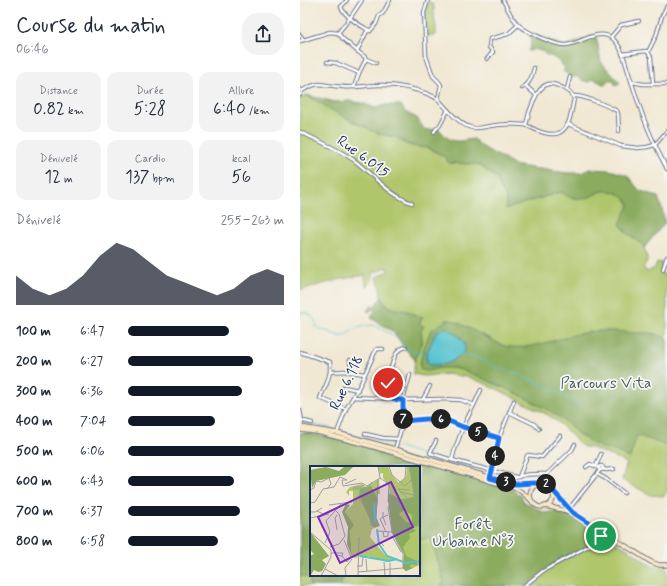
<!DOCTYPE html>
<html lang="fr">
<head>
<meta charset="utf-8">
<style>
  body { margin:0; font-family:Mynerve,sans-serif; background:#f2f2f3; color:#1f2937; height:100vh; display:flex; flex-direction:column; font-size:15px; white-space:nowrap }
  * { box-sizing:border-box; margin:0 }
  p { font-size:13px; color:#747a83 }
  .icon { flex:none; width:22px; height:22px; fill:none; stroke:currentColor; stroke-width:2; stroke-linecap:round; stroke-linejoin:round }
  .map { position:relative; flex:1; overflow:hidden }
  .details { display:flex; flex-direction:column; background:#fff; width:300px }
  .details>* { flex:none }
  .pin { position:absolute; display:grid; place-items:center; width:34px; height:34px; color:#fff; margin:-17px; border:2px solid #fff; border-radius:50%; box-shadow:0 1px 4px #0007 }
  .km { position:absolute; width:20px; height:20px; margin:-10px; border-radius:50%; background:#222; color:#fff; font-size:11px; line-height:20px; text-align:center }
  .round { display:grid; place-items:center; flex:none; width:42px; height:42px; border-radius:16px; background:#f2f2f3 }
  .summary { display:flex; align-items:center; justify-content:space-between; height:68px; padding:0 16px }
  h1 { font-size:22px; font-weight:600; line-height:30px }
  .stats { display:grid; grid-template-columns:repeat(3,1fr); gap:6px; height:68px; padding:4px 16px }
  .stats div { display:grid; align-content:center; border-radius:10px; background:#f2f2f3; text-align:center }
  .stats b { font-size:17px; font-weight:600 }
  .stats small { font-size:11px; font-weight:400 }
  .stats p { font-size:11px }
  .chart { height:112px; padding:8px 16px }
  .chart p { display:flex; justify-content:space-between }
  .chart svg { width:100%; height:72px; margin-top:4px; fill:#111827; opacity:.7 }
  ul { padding:0 16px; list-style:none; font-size:13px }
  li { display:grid; grid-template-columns:64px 48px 1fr; align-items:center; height:30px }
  li i { height:10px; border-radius:5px; background:#111827 }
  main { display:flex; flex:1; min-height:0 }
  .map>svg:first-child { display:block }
  .green { fill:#afc66b; stroke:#657a64; fill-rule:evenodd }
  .forest { fill:#8bab5f; stroke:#536d5e; fill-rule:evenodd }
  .water { fill:#56c3cd; stroke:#387996 }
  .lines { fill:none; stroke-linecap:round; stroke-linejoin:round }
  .stream { stroke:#56c3cd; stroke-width:1 }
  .street-casing { stroke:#667087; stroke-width:4.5 }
  .secondary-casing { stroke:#667087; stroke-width:5.5 }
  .street { stroke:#fff; stroke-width:2.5 }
  .secondary { stroke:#fae7c3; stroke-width:3.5 }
  .route-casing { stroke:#fff; stroke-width:8 }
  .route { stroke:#1a73e8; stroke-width:5 }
  .labels { text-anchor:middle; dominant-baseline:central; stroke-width:3.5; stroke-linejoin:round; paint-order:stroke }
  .street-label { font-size:15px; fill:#1b2f5e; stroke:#f6f6f2 }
  .park-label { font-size:15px; fill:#475c62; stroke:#f6f6f2 }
  .inset-river { fill:none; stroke:#56c3cd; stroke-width:2 }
  .inset-road { fill:none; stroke:#9b9ea4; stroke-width:1 }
  .view { fill:#7b2cbf; fill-opacity:0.15; stroke:#7b2cbf; stroke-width:2 }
  .inset-edge { fill:none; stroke:#1b2f5e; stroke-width:2 }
</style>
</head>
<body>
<main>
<section class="details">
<div class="summary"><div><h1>Course du matin</h1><p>06:46</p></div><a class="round"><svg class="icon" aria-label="share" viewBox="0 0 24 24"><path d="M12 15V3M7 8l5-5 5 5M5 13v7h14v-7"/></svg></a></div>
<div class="stats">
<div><p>Distance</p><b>0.82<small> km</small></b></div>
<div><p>Durée</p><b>5:28</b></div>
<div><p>Allure</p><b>6:40<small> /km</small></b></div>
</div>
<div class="stats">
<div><p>Dénivelé</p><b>12<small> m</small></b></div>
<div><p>Cardio</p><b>137<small> bpm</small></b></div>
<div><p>kcal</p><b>56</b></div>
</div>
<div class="chart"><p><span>Dénivelé</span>255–263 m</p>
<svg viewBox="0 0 160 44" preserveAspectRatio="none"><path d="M0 44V26L10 34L20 38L30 34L40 26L50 14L60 6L70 10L80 18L90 26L100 30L110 34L120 38L130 34L140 26L150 22L160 26V44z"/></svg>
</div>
<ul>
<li><b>100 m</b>6:47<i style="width:65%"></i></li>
<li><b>200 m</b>6:27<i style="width:80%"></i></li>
<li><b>300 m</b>6:36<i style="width:73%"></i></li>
<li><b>400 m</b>7:04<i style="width:56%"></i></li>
<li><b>500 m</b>6:06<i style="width:100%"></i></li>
<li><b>600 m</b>6:43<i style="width:68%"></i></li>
<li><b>700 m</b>6:37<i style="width:72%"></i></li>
<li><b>800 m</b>6:58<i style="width:58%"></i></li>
</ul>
</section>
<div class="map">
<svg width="367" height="586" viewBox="0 0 367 586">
  <rect width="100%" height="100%" fill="#f6f6f2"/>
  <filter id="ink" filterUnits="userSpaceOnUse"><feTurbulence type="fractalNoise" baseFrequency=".025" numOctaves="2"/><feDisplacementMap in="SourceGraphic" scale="8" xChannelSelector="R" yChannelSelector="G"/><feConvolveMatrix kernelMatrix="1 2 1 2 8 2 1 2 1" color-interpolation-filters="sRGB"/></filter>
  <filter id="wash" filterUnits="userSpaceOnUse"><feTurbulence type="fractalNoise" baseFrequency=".012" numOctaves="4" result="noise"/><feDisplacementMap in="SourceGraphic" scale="16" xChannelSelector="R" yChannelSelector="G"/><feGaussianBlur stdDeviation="0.9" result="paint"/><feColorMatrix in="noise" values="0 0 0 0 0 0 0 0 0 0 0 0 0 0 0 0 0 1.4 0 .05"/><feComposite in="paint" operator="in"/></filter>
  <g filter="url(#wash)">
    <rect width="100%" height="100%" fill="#f1e8d3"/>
    <g class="green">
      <polygon points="128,3 132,3 134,7 134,17 136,27 136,35 126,36 125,13"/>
      <path d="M6,95L46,118L73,131L80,134L96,137L106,144L113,146L128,148L136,152L145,157L149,163L173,164L180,165L197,179L201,190L206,198V209L227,202L261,192C263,193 264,194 266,195C270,198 277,198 281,199C288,199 294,194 299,192C310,188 324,194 329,204L328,208L320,224L327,233L343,245L347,256V261L343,268L348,272L355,267L357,262L362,263L361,274L367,275V492L364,496L351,495L322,480L327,463L314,457L289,447H284L281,445L259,423L248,415L195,388H192L186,384L171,378L154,375L148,374L124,376L113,374L115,360L122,341L121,326L120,324L121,319C111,307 92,314 84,301C79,295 81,292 80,286C79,283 77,280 76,277L89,271L87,267L73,273V278L69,285L66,286L65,275L42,279L0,290V97L3,98Z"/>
      <path d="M0,433L13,434L36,438L213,490L221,496L224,502L245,513L256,511L261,512L270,516L291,528C300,538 313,541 324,547C334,552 342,560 352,566L357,567H367V586H0ZM11,467H119V575H11Z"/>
    </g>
    <g class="forest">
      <path d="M230,33L265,46L296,35L301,62L320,83L316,86L313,80H310L305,85L293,79L289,82L284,81L278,77H272L263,71L265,68C262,65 257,59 253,57C245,54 248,57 242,51H240L235,49L230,51H228L231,45Z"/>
      <path d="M6,95L35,102L49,101L62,103L75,108L86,105H101L105,112L117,118L124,129L128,130L139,129C152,145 155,141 174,139C184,151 201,155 213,165L267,173H283L289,169L310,170L327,175L339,190L358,197L362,209L365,223L352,238L344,248L343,245L327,233L320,224L328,208L329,204C324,194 310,188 299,192C294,194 288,199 281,199C278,198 272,198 269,197C265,195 264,193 261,192L227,202L206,209V198L201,190L197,179L180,165L173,164L149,163L145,157L136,152L128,148L113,146L106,144L96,137L80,134L73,131L46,118Z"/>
      <path d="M82,297C88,312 98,307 110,312C115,314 118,316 123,317L121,319L120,324L121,326H124L121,331L122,341L115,360L103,346L94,332L71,318L75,311L73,309L69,312L67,311L68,309L72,305L74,306Z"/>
      <path d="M147,320H152L157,322L202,345C224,354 265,335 289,332C301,330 313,331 325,332C333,333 342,333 350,333L356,334L367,338V446L337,435L330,458L310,449L303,448L295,445L278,434L265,421L250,411L218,394L180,377L165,371L153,368H142L127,371L122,370C121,370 120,369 120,368C118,363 128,336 131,331C135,327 142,324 147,320ZM136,332H154L161,338L164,352C153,361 144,367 129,365L126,359V355Z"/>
      <polygon points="0,433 13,434 36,438 213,490 221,496 224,502 245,513 256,511 264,513 286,525 291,528 294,532 301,535 298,540 254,565 224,586 140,586 144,583 131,538 119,539 119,467 11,467 11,575 45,575 39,586 10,586 10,579 4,576 0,576"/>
    </g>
    <polygon class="water" points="145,328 148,328 164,342 165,350 164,352 151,362 146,364 132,365 128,364 126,355 133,339 136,332"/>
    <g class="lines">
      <g class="stream">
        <path d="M0,313C12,311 14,319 18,328L40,336H44L55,329L64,326L73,325L95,336L113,352L126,355"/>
        <polyline points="14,327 17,326"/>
        <polyline points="160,354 178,358 198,368 218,374 255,391 283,408"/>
        <polyline points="3,423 30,428 38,431 94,445"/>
        <polyline points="97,446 123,455 171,468"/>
      </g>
    </g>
  </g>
  <g filter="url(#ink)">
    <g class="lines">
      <defs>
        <g id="street">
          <path d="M47,0L41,7C46,18 60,25 70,31"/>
          <path d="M128,0L124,13L126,56L133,76L139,82L141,85L138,99C145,107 159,124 169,127C177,130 183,127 190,126C201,124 213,124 224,125C227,125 229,127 232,128C239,132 251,136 259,133C271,127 271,111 274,99C273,93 268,90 263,88C259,86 253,83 248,84C236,87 228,114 226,125"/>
          <path d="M203,0C207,8 211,17 217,23C223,31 256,46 266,45C280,44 298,28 312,38C321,45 324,58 327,68C334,89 340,111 349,131C354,144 361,157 367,169"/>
          <polyline points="38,33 43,39 57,51 67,31 70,31 76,24 79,16 83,13 90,0"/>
          <polyline points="0,35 4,40"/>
          <polyline points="311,37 321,25 339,21"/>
          <polyline points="0,41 30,32 38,33 50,18 62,0"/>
          <polyline points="57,51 65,57 66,59 76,63"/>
          <polyline points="322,54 346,51 348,52"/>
          <polyline points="187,59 193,52 189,47 190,39 208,34 218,25"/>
          <polyline points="27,62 36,63 59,73"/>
          <polyline points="332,82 343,84 367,84"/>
          <polyline points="353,83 351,57 348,52 356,36 362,16 367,6"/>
          <polyline points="226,86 236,95"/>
          <polyline points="54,87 59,73 66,59"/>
          <path d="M222,88C230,84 232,76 234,68"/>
          <polyline points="0,89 2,91 0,95"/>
          <polyline points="267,89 270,77"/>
          <path d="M2,91C8,87 12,85 19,84C30,85 42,88 53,87C61,87 70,85 78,85C96,84 123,90 138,99"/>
          <path d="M273,96C283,95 308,106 317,111L318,114L319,131"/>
          <polyline points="268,124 321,146 338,148 347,147 355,145 367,131"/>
          <path d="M0,132C19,141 38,149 55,161C74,176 88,194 112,203"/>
          <polyline points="134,132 136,129 140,125 148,110"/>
          <polyline points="363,269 367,257"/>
          <polyline points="0,352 30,362 30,372"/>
          <polyline points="50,360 51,372"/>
          <polyline points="44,387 58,390"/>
          <polyline points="53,397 76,398 101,400 141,399 161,400 174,405 163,427 199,438"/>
          <path d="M96,399L86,396C86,387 92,358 98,351C100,349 103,348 106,347"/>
          <polyline points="123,399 130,386"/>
          <polyline points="174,405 181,390"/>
          <polyline points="46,409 20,398 27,383 30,372 44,371 65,374"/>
          <polyline points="0,410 2,421 1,427"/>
          <polyline points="209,412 234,424 239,429"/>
          <polyline points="0,420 12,423"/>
          <polyline points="103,421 142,419 163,427 154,452 152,460 216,477"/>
          <polyline points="37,433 46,409 61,383 74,354 77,349 83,349"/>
          <polyline points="65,434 83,438 98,439"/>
          <polyline points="136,441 130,453 152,460"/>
          <polyline points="95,449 102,426 103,400 110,375"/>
          <circle cx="301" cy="468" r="2"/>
          <polyline points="296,466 301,454"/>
          <polyline points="286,467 290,464 299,468"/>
          <polyline points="303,469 306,470 314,469"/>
          <polyline points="297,474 306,479 324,493"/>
          <polyline points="190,477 192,471 199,438 214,401"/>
          <polyline points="219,477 227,456 228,455 242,457 260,436"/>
          <path d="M209,482C220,473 233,474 247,474L272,450L275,444"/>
          <polyline points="269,509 300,470"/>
          <polyline points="224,586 243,571 292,544 298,540 303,533"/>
        </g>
        <g id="secondary">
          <path d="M0,427L37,433L95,449L209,483C219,484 228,483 238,484"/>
          <polyline points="0,430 17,432 67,445 215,488 219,490 231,500"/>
          <circle cx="242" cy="495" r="12"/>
          <polyline points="253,490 271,511"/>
          <polyline points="245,506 272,512 351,562 359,565 367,565"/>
        </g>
      </defs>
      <use href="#street" class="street-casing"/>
      <use href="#secondary" class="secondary-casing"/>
      <use href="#street" class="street"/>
      <use href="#secondary" class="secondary"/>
    </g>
  </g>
  <g class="lines" filter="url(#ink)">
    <defs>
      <path id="route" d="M88,383L86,396L97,400H103V421L126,419H144L163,427L199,438L192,471L190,478C198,480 206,483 215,484C225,484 238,481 248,485L272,512L303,532L301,536"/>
    </defs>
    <use href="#route" class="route-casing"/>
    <use href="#route" class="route"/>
  </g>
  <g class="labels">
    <g class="street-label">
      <text transform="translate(63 157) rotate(36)">Rue 6.015</text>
      <text transform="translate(47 383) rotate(-64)">Rue 6.118</text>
    </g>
    <g class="park-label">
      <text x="306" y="384">Parcours Vita</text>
      <text x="173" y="525">Forêt<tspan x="173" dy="17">Urbaine N°3</tspan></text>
    </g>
  </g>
  <g transform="translate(10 466)">
    <rect width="110" height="110" fill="#f1e8d3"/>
    <path d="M68,0H78L81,8L89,17L96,11L97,0L110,9V99L96,105L93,101L94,88L82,66L79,20L73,12V7L70,8ZM69,13L70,28H68L66,51L70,60L62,63L60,71L75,89L85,93L77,96L58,90L42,91L40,65L43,59L35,46L43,38V25H39V30L36,26L40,21L52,18L56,21Z" fill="#afc66b"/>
    <path d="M35,0H44L35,9L6,15L2,22L0,4L16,1L29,5ZM99,0H110V60L101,61L106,65L99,68L100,72L93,81L96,90L107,95V99L101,98L100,101L103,102L96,105L93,102L94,88L82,66L78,34V27L92,34L104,31ZM94,44L102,49V57L96,56L89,48ZM61,20L68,33L66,52L69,60L63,61L50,31V23ZM36,38L40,39L35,46L44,59L40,65L42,91L37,78L38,61L32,46ZM1,67L19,90L12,94L16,98L12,105L8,106L4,104L0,110V90L4,88L0,84Z" fill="#8bab5f" fill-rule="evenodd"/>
    <path class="inset-river" d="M64,37L65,56M67,63L69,78L77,90L96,97L110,95M50,90L79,95L87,93"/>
    <path class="inset-road" d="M68,0L70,12M79,0L82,9L95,20L102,13L99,0M70,12L79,18L78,36M62,16L58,21L50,23L49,32L60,49L61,59L65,61L69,59L66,52L68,13M89,17L95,12L96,0M35,18L46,13M50,21H44L43,23H48L54,19M88,23L98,33M88,23L100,24M0,24L4,22L6,15L11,16L19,12L21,18L17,23M90,26L104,29M78,27L90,34L102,32L105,28L102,14M78,36L98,40L110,34M0,37L5,36L13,23L24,21L30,11L37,14H32L33,20L52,17L57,20L70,12M81,37L78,41L82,66L93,88V102L96,105M19,39L42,36M7,45L13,48L24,43L29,48L35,70L29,78L20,81M0,46H5L12,42M73,46V51L70,53L76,66M0,52L19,48M76,59L73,51L78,49M27,64L25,52L27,49M68,65L82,66M0,66L21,84V91L11,110M73,66L74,71L78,70V66M82,70L91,86M34,74L41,91M15,77L20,66L16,55L31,38M74,80L71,77L82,71M21,87H33L32,90M26,89L32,90L37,96L41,91H47M56,93L57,105M74,96L75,110M80,97V110M47,100H52L53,91M15,103L28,110M48,106L93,102M36,110L35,102L42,93M48,110L49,71"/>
    <path class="view" d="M81,16L103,61L30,97L8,51Z"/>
    <rect width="110" height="110" class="inset-edge"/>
  </g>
</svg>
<div class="pin" style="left:301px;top:536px;background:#1e9e55"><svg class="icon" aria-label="arrive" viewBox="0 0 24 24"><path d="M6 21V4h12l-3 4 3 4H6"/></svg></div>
<div class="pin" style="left:88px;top:383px;background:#d93025"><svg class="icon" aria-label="check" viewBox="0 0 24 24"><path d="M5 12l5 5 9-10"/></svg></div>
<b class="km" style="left:246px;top:484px">2</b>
<b class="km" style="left:206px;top:482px">3</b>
<b class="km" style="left:195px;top:456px">4</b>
<b class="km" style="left:178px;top:432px">5</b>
<b class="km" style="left:141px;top:419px">6</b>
<b class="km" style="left:103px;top:419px">7</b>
</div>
</main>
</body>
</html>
